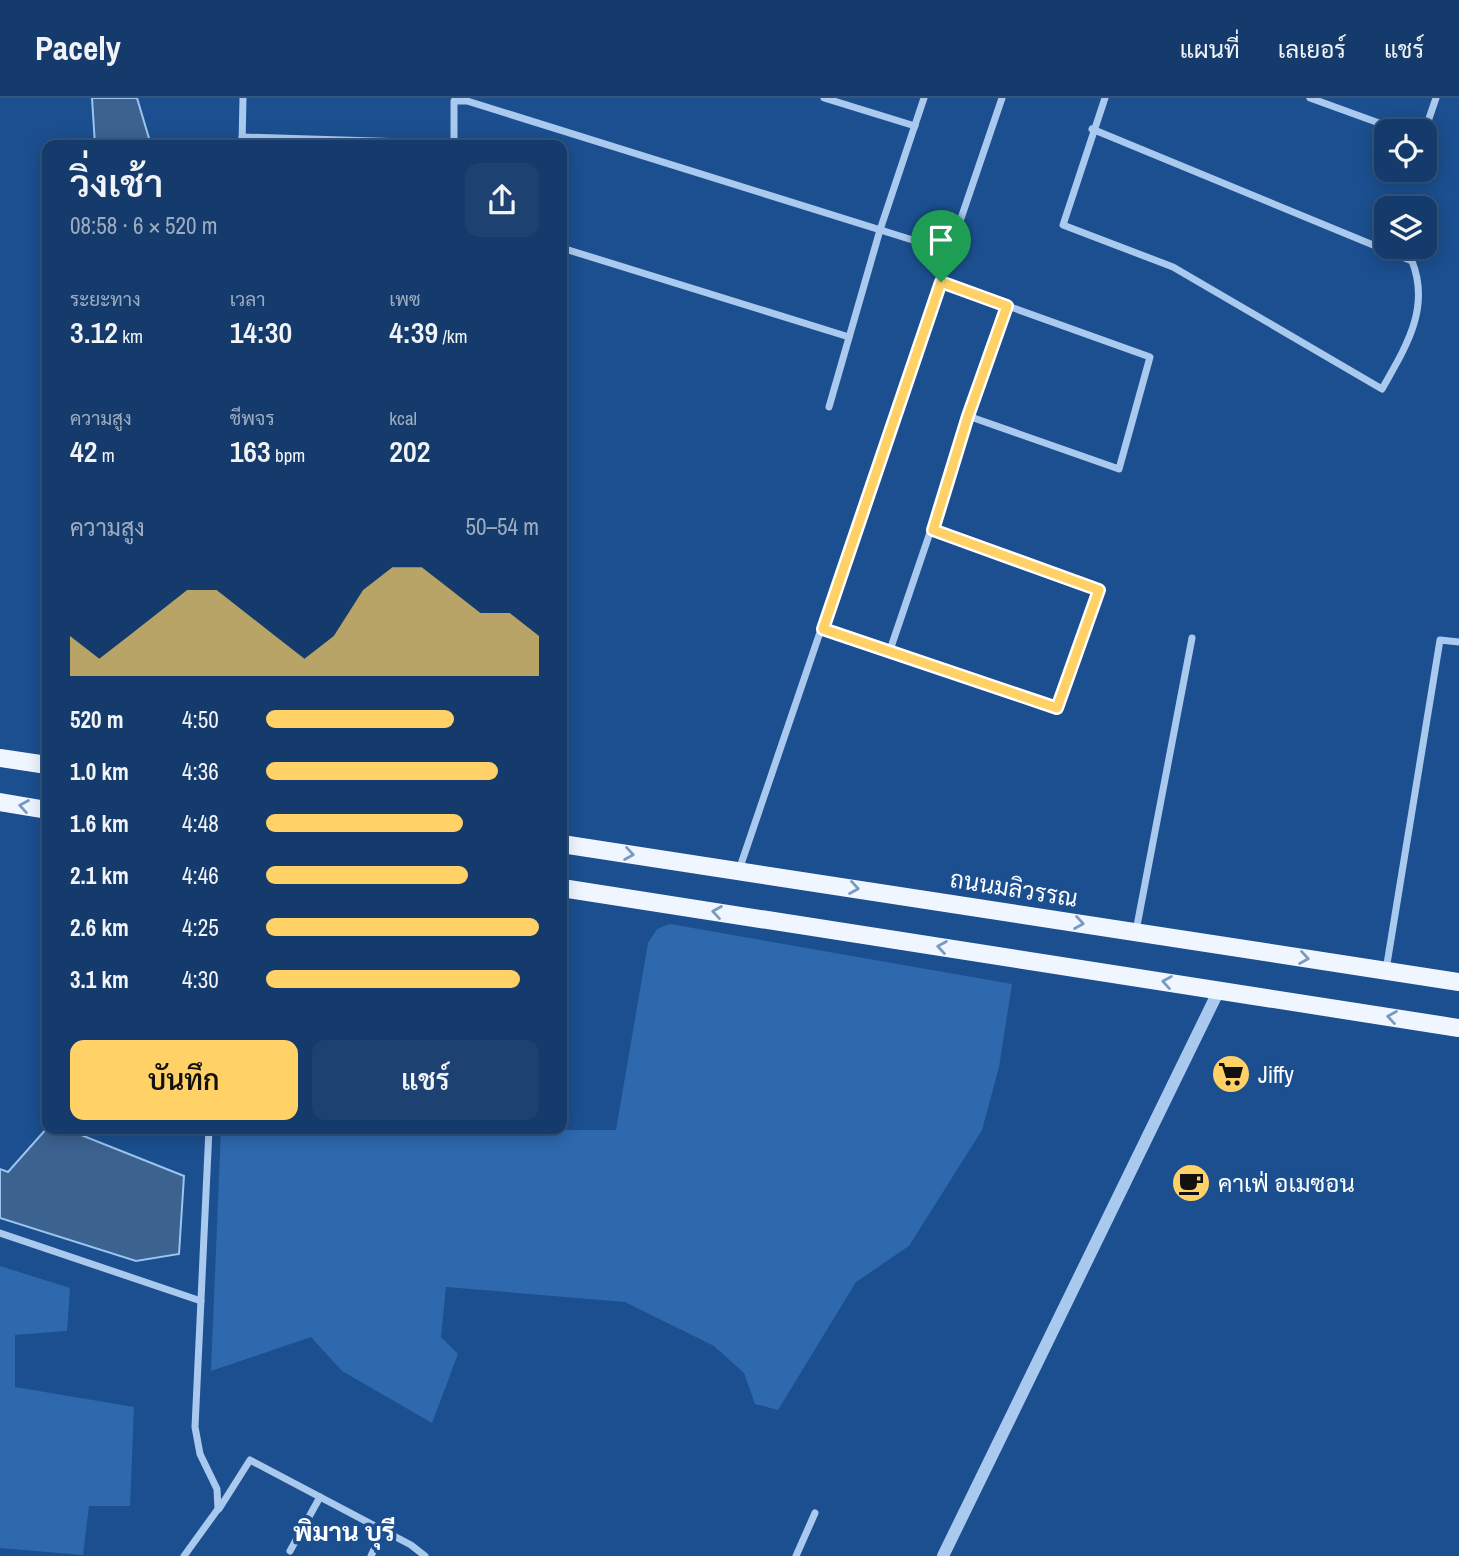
<!DOCTYPE html>
<html lang="th">
<head>
<meta charset="utf-8">
<style>
  body { margin:0; font-family:"Archivo Narrow",Sarabun,sans-serif; background:#1d4271; color:#f1f3f6; height:100vh; display:flex; flex-direction:column; font-size:26px; white-space:nowrap }
  * { box-sizing:border-box; margin:0 }
  p { font-size:23px; color:#9dadc1 }
  .icon { flex:none; width:38px; height:38px; fill:none; stroke:currentColor; stroke-width:2; stroke-linecap:round; stroke-linejoin:round }
  .map { position:relative; flex:1; overflow:hidden }
  .panel { position:absolute; left:42px; top:42px; width:525px; height:994px; display:flex; flex-direction:column; background:#143b6b; border-radius:14px; box-shadow:0 4px 18px #0003,0 0 0 2px #33557e }
  .panel>* { flex:none }
  .tools { position:absolute; left:1374px; top:21px; display:grid; gap:14px }
  .tools a { display:grid; place-items:center; width:63px; height:63px; border-radius:14px; background:#143b6b; box-shadow:0 4px 18px #0003,0 0 0 2px #33557e; font-size:35px }
  .pin { position:absolute; display:grid; place-items:center; width:60px; height:60px; color:#fff; margin:-72px -30px; border-radius:50% 50% 50% 0; rotate:-45deg; box-shadow:0 0 7px #0007 }
  .pin .icon { rotate:45deg }
  .round { display:grid; place-items:center; flex:none; width:74px; height:74px; border-radius:14px; background:#1d4271 }
  .head { display:flex; align-items:center; justify-content:space-between; height:119px; padding:0 28px }
  h1 { font-size:38px; font-weight:600; line-height:52px }
  .stats { display:grid; grid-template-columns:repeat(3,1fr); gap:10px; height:119px; padding:7px 28px }
  .stats div { display:grid; align-content:center }
  .stats b { font-size:30px; font-weight:600 }
  .stats small { font-size:19px; font-weight:400 }
  .stats p { font-size:19px }
  .chart { height:196px; padding:14px 28px }
  .chart p { display:flex; justify-content:space-between }
  .chart svg { width:100%; height:126px; margin-top:7px; fill:#ffd166; opacity:.7 }
  .primary-button { display:flex; gap:14px; margin-top:auto; padding:14px 28px }
  .primary-button a { flex:1; height:80px; border-radius:14px; background:#ffd166; color:#111; font-size:28px; font-weight:600; line-height:80px; text-align:center }
  .primary-button a+a { background:#1d4271; color:#f1f3f6 }
  ul { padding:0 28px; list-style:none; font-size:23px }
  li { display:grid; grid-template-columns:112px 84px 1fr; align-items:center; height:52px }
  li i { height:18px; border-radius:9px; background:#ffd166 }
  header { display:flex; align-items:center; gap:42px; box-sizing:border-box; height:98px; padding:0 35px; background:#143b6b; border-bottom:2px solid #33557e }
  header strong { font-size:33px }
  nav { display:flex; gap:38px; margin-inline-start:auto; font-size:24px }
  .map>svg:first-child { display:block }
  .green { fill:#2e69ad }
  .water { fill:#3c6290; stroke:#9cc4f0; stroke-width:2 }
  .lines { fill:none; stroke-linecap:round; stroke-linejoin:round }
  .minor { stroke:#a9c9ee; stroke-width:7 }
  .tertiary { stroke:#a9c9ee; stroke-width:12 }
  .primary { stroke:#f0f6ff; stroke-width:18 }
  .oneway { stroke:#7b9ac1 }
  .route-casing { stroke:#fff; stroke-width:14 }
  .route { stroke:#ffd166; stroke-width:9 }
  .labels { text-anchor:middle; dominant-baseline:central; stroke-width:7; stroke-linejoin:round; paint-order:stroke }
  .street-label { font-size:24px; fill:#fff; stroke:#1b4f8f }
  .poi-label { font-size:24px; fill:#fff; stroke:#1b4f8f; text-anchor:start }
  .neighbourhood-label { font-size:26px; font-weight:bold; fill:#fff; stroke:#1b4f8f }
</style>
</head>
<body>
<header>
<strong>Pacely</strong>
<nav><a>แผนที่</a><a>เลเยอร์</a><a>แชร์</a></nav>
</header>
<div class="map">
<svg width="1459" height="1458" viewBox="0 0 1459 1458">
  <rect width="100%" height="100%" fill="#1b4f8f"/>
  <g class="green">
    <polygon points="670,826 1012,886 999,969 982,1032 909,1148 856,1184 778,1312 755,1306 744,1275 714,1248 625,1204 446,1189 441,1239 458,1256 432,1325 342,1273 311,1239 211,1273 221,1031 616,1032 648,845 657,831"/>
    <polygon points="0,1168 70,1190 67,1233 15,1237 15,1289 134,1309 130,1408 89,1408 83,1457 0,1450"/>
  </g>
  <g class="water">
    <polygon points="92,0 137,0 151,47 95,47"/>
    <polygon points="47,1030 66,1031 184,1078 179,1156 136,1163 0,1120 0,1071 8,1074"/>
  </g>
  <g class="lines">
    <g class="minor">
      <polyline points="824,0 915,28"/>
      <polyline points="1310,0 1401,33"/>
      <path d="M1092,31L1412,163C1431,211 1405,250 1382,291L1173,169L1063,127L1105,0"/>
      <polyline points="1424,35 1436,0"/>
      <polyline points="242,39 439,45"/>
      <polyline points="242,47 243,0"/>
      <polyline points="454,47 454,3 467,3 951,154"/>
      <polyline points="562,150 849,239"/>
      <polyline points="941,184 1150,259 1119,371 968,318"/>
      <polyline points="829,309 880,132 924,0"/>
      <polyline points="823,531 1057,610 1099,492 933,432"/>
      <polyline points="889,555 1007,208"/>
      <polyline points="739,772 1002,0"/>
      <polyline points="1136,833 1192,540"/>
      <polyline points="1386,872 1440,542 1459,544"/>
      <polyline points="0,1135 201,1203"/>
      <polyline points="219,1411 250,1362 411,1447 425,1458"/>
      <polyline points="290,1453 320,1399"/>
      <polyline points="184,1458 218,1411 217,1391 200,1356 195,1329 209,1031"/>
      <polyline points="371,1458 383,1432"/>
      <polyline points="796,1458 815,1415"/>
    </g>
    <polyline class="tertiary" points="943,1458 1219,892"/>
    <g class="primary">
      <polyline points="0,660 47,667"/>
      <polyline points="0,704 47,712"/>
      <polyline points="562,746 1459,884"/>
      <polyline points="562,790 1459,930"/>
    </g>
  </g>
  <defs><path id="oneway-chevron" d="M-2-3.5L2.5 0L-2 3.5" fill="none" stroke-width="1.6" stroke-linecap="round" stroke-linejoin="round" transform="scale(1.75)"/></defs>
  <g class="oneway">
    <use href="#oneway-chevron" transform="translate(24 708) rotate(-170)"/>
    <use href="#oneway-chevron" transform="translate(629 756) rotate(9)"/>
    <use href="#oneway-chevron" transform="translate(854 790) rotate(9)"/>
    <use href="#oneway-chevron" transform="translate(717 814) rotate(-171)"/>
    <use href="#oneway-chevron" transform="translate(1079 825) rotate(9)"/>
    <use href="#oneway-chevron" transform="translate(942 849) rotate(-171)"/>
    <use href="#oneway-chevron" transform="translate(1304 860) rotate(9)"/>
    <use href="#oneway-chevron" transform="translate(1167 884) rotate(-171)"/>
    <use href="#oneway-chevron" transform="translate(1392 919) rotate(-171)"/>
  </g>
  <g class="lines">
    <defs>
      <polygon id="route" points="941,184 1007,208 968,318 933,432 1099,492 1057,610 823,531"/>
    </defs>
    <use href="#route" class="route-casing"/>
    <use href="#route" class="route"/>
  </g>
  <defs>
    <symbol id="supermarket-disc" viewBox="-11 -11 22 22"><circle r="9.5" fill="#ffd166" stroke="#1b4f8f"/><path d="M-6-5.5h2.5l.6 2H6L4.5 2H-2.5L-4.4-4H-6ZM-1.5 3.2a1.3 1.3 0 1 0 .1 0ZM3 3.2a1.3 1.3 0 1 0 .1 0Z" fill="#111"/></symbol>
    <symbol id="cafe-disc" viewBox="-11 -11 22 22"><circle r="9.5" fill="#ffd166" stroke="#1b4f8f"/><path d="M-5.5-4.5H6V0H3Q3 3.5 0 3.5H-2.5Q-5.5 3.5-5.5 0ZM3-3.2v2h1.7v-2ZM-6 4.5H4V6H-6Z" fill="#111"/></symbol>
  </defs>
  <g fill-rule="evenodd">
    <use href="#supermarket-disc" x="1209" y="954" width="44" height="44"/>
    <use href="#cafe-disc" x="1169" y="1063" width="44" height="44"/>
  </g>
  <g class="labels">
    <g class="street-label">
      <text transform="translate(1014 790) rotate(9)">ถนนมลิวรรณ</text>
    </g>
    <g class="poi-label">
      <text x="1258" y="976">Jiffy</text>
      <text x="1218" y="1085">คาเฟ่ อเมซอน</text>
    </g>
    <g class="neighbourhood-label">
      <text x="344" y="1433">พิมาน บุรี</text>
    </g>
  </g>
</svg>
<div class="tools">
<a><svg class="icon" aria-label="locate" viewBox="0 0 24 24"><circle cx="12" cy="12" r="6"/><path d="M12 2v4M12 18v4M2 12h4M18 12h4"/></svg></a>
<a><svg class="icon" aria-label="layers" viewBox="0 0 24 24"><path d="M12 4l9 5-9 5-9-5zM3 14l9 5 9-5"/></svg></a>
</div>
<div class="pin" style="left:941px;top:184px;background:#1e9e55"><svg class="icon" aria-label="arrive" viewBox="0 0 24 24"><path d="M6 21V4h12l-3 4 3 4H6"/></svg></div>
<section class="panel">
<div class="head"><div><h1>วิ่งเช้า</h1><p>08:58 · 6 × 520 m</p></div><a class="round"><svg class="icon" aria-label="share" viewBox="0 0 24 24"><path d="M12 15V3M7 8l5-5 5 5M5 13v7h14v-7"/></svg></a></div>
<div class="stats">
<div><p>ระยะทาง</p><b>3.12<small> km</small></b></div>
<div><p>เวลา</p><b>14:30</b></div>
<div><p>เพซ</p><b>4:39<small> /km</small></b></div>
</div>
<div class="stats">
<div><p>ความสูง</p><b>42<small> m</small></b></div>
<div><p>ชีพจร</p><b>163<small> bpm</small></b></div>
<div><p>kcal</p><b>202</b></div>
</div>
<div class="chart"><p><span>ความสูง</span>50–54 m</p>
<svg viewBox="0 0 160 44" preserveAspectRatio="none"><path d="M0 44V30L10 38L20 30L30 22L40 14L50 14L60 22L70 30L80 38L90 30L100 14L110 6L120 6L130 14L140 22L150 22L160 30V44z"/></svg>
</div>
<ul>
<li><b>520 m</b>4:50<i style="width:69%"></i></li>
<li><b>1.0 km</b>4:36<i style="width:85%"></i></li>
<li><b>1.6 km</b>4:48<i style="width:72%"></i></li>
<li><b>2.1 km</b>4:46<i style="width:74%"></i></li>
<li><b>2.6 km</b>4:25<i style="width:100%"></i></li>
<li><b>3.1 km</b>4:30<i style="width:93%"></i></li>
</ul>
<div class="primary-button"><a>บันทึก</a><a>แชร์</a></div>
</section>
</div>
</body>
</html>
